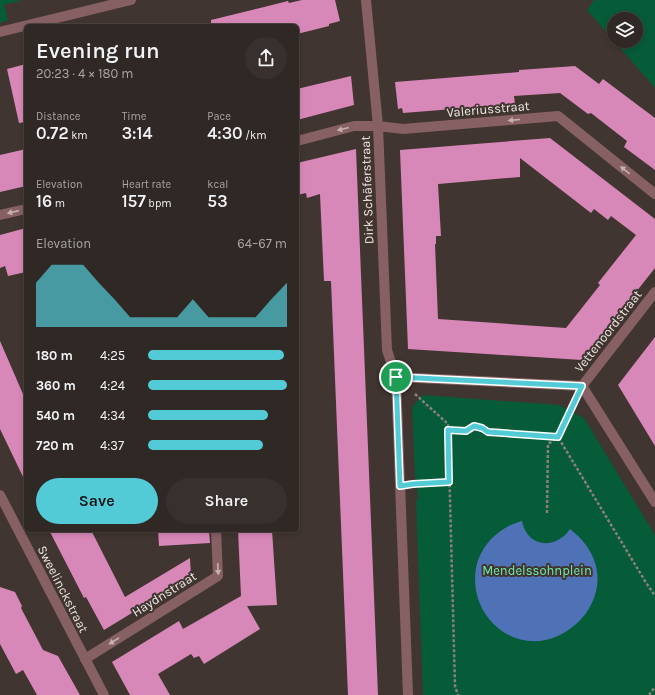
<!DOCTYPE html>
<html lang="en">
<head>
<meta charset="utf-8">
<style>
  body { margin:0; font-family:Karla,sans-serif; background:#38302c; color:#f1f3f6; height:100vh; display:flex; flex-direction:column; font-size:15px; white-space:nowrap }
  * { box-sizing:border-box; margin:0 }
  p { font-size:13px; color:#a8a6a6 }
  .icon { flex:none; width:22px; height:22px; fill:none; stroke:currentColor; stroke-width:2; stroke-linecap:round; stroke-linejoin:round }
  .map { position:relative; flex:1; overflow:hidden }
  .panel { position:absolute; left:24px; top:24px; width:275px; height:508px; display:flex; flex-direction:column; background:#302824; border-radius:6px; box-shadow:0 2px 6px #0003,0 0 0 1px #4b4441 }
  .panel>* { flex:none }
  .controls { position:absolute; left:607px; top:12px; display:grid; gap:8px }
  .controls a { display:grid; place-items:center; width:36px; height:36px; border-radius:50%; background:#302824; box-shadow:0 2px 6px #0003,0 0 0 1px #4b4441; font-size:20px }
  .pin { position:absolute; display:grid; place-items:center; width:34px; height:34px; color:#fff; margin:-17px; border:2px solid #fff; border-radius:50%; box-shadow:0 1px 4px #0007 }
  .round { display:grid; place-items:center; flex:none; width:42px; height:42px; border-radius:21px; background:#38302c }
  .headline { display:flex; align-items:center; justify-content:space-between; height:68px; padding:0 12px }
  h1 { font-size:22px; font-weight:600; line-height:30px }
  .stats { display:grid; grid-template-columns:repeat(3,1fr); gap:6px; height:68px; padding:4px 12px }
  .stats div { display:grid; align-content:center }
  .stats b { font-size:17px; font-weight:600 }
  .stats small { font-size:11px; font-weight:400 }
  .stats p { font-size:11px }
  .chart { height:112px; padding:8px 12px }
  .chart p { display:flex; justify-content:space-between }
  .chart svg { width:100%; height:72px; margin-top:4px; fill:#52cbd7; opacity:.7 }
  .primary-button { display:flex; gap:8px; margin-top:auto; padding:8px 12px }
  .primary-button a { flex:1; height:46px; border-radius:24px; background:#52cbd7; color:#111; font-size:16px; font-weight:600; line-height:46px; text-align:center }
  .primary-button a+a { background:#38302c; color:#f1f3f6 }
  ul { padding:0 12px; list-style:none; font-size:13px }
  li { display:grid; grid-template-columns:64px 48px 1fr; align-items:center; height:30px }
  li i { height:10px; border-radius:5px; background:#52cbd7 }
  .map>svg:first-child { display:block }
  .green { fill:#065b38; fill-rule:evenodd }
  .water { fill:#4f72b7 }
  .building { fill:#d888b8; fill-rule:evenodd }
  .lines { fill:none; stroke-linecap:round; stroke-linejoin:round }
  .path { stroke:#8a817d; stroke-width:2.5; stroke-dasharray:3 2; stroke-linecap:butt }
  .street { stroke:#876064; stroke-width:10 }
  .oneway { fill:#c5b1b0 }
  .route-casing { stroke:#fff; stroke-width:8 }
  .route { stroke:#52cbd7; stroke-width:5 }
  .labels { text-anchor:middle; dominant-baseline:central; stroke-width:4; stroke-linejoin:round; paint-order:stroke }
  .street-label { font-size:13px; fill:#eee7e3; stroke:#403530 }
  .park-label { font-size:13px; fill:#70edac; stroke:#403530 }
</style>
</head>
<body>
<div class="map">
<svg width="655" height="695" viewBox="0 0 655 695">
  <rect width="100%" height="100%" fill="#403530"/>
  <g class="green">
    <polygon points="0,0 22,0 4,5 8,20 0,23"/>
    <path d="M594,0H655V88L587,10ZM614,19H636V41H614Z"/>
    <polygon points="423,395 559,405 584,418 655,535 655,695 423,695 416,501 418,500 416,479 415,477 412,407"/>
  </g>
  <path class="water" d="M522,521C527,548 556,550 570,529C647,589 544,685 489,619C477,604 473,586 476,568C481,544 500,527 522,521Z"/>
  <g class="building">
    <polygon points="302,0 335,0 340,21 329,24 329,26 297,34 297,26 211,26 211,20 288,1 289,3"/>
    <polygon points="26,64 26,122 19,123 7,69"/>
    <polygon points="575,66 599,84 603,79 655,118 655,170 624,147 627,141 591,113 588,114 560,93 514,96 515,104 403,113 402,108 398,109 395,82 519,72 519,70"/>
    <polygon points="351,76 354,105 297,120 297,89"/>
    <path d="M550,138L655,219V268L582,360L408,349L400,150ZM520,158L591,213L594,209L608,220L611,216L636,235L598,283L600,285L566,328L438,319L435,244H436V236H441L438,184L520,177Z"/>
    <polygon points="26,149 26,186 0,192 0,155"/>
    <polygon points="356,149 359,225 378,695 348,695 331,281 324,281 320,194 307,198 306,193 297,195 297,163"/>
    <polygon points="26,228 26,272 8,276 5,266 0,268 0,235"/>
    <polygon points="655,337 655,446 618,385"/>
    <polygon points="0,341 26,401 26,483 0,429"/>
    <polygon points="49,530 91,530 125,597 190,558 191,577 104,630 86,597 84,598"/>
    <polygon points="158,530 209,530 210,543 159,546"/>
    <polygon points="238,530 272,530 277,605 247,606 260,629 204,664 199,656 194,658 191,654 158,674 170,695 130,695 112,662 179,621 183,629 241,596"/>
    <polygon points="0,587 15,592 22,606 21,608 43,650 58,656 80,695 37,695 23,670 16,674 0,644"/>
  </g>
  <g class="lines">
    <g class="path">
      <polyline points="415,394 448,424 455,686 458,695"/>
      <polyline points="448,430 466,431 474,426 482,428 488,433 558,437 645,581 655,596"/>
      <polyline points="416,484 449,482"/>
      <polyline points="547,513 548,444 558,437 574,402"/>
      <polyline points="649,695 655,687"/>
    </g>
    <g class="street">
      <polyline points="366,0 378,126 387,350 396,377 408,695"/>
      <polyline points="0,32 131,0"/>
      <polyline points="297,141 354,126 378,126 403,129 558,116 655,194"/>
      <polyline points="0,215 26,209"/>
      <polyline points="396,377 582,386 655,502"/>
      <polyline points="582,386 655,292"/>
      <polyline points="0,495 104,695"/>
      <polyline points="85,659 218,576 216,530"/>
    </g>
  </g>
  <defs><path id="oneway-solid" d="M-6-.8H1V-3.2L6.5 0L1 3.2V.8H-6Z"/></defs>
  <g class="oneway">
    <use href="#oneway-solid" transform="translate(514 120) rotate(175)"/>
    <use href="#oneway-solid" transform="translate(343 129) rotate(166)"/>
    <use href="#oneway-solid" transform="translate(625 170) rotate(-141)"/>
    <use href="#oneway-solid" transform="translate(13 212) rotate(167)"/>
    <use href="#oneway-solid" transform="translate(218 569) rotate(87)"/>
    <use href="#oneway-solid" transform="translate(114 641) rotate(148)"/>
  </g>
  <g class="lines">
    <defs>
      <polygon id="route" points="396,377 582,386 558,437 488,432 482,428 474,426 466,431 448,430 449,482 413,484 400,486"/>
    </defs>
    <use href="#route" class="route-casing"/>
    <use href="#route" class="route"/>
  </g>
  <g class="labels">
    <g class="street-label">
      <text transform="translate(488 109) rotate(-5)">Valeriusstraat</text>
      <text transform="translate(367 190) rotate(-92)">Dirk Schäferstraat</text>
      <text transform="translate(608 331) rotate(-52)">Vettenoordstraat</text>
      <text transform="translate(63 589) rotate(63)">Sweelinckstraat</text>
      <text transform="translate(164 594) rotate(-32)">Haydnstraat</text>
    </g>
    <g class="park-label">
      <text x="537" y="570">Mendelssohnplein</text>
    </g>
  </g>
</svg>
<div class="controls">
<a><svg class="icon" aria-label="layers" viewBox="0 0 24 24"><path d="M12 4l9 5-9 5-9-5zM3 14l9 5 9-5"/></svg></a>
</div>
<div class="pin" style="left:396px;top:377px;background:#1e9e55"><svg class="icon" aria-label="arrive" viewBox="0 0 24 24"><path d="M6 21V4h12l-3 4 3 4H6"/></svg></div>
<section class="panel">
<div class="headline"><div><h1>Evening run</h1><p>20:23 · 4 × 180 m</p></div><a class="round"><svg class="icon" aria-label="share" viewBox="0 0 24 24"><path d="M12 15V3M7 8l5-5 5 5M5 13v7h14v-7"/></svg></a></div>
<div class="stats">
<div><p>Distance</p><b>0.72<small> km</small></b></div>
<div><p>Time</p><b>3:14</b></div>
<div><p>Pace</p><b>4:30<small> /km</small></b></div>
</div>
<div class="stats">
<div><p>Elevation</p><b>16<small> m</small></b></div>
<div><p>Heart rate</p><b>157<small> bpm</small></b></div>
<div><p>kcal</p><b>53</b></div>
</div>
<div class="chart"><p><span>Elevation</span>64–67 m</p>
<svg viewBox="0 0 160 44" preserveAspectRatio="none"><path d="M0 44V17L10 6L20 6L30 6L40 17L50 27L60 38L70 38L80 38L90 38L100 27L110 38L120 38L130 38L140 38L150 27L160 17V44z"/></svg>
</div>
<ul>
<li><b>180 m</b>4:25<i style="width:98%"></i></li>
<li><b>360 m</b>4:24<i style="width:100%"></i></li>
<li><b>540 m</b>4:34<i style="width:86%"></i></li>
<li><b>720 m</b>4:37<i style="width:83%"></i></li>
</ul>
<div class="primary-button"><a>Save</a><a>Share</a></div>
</section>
</div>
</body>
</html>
